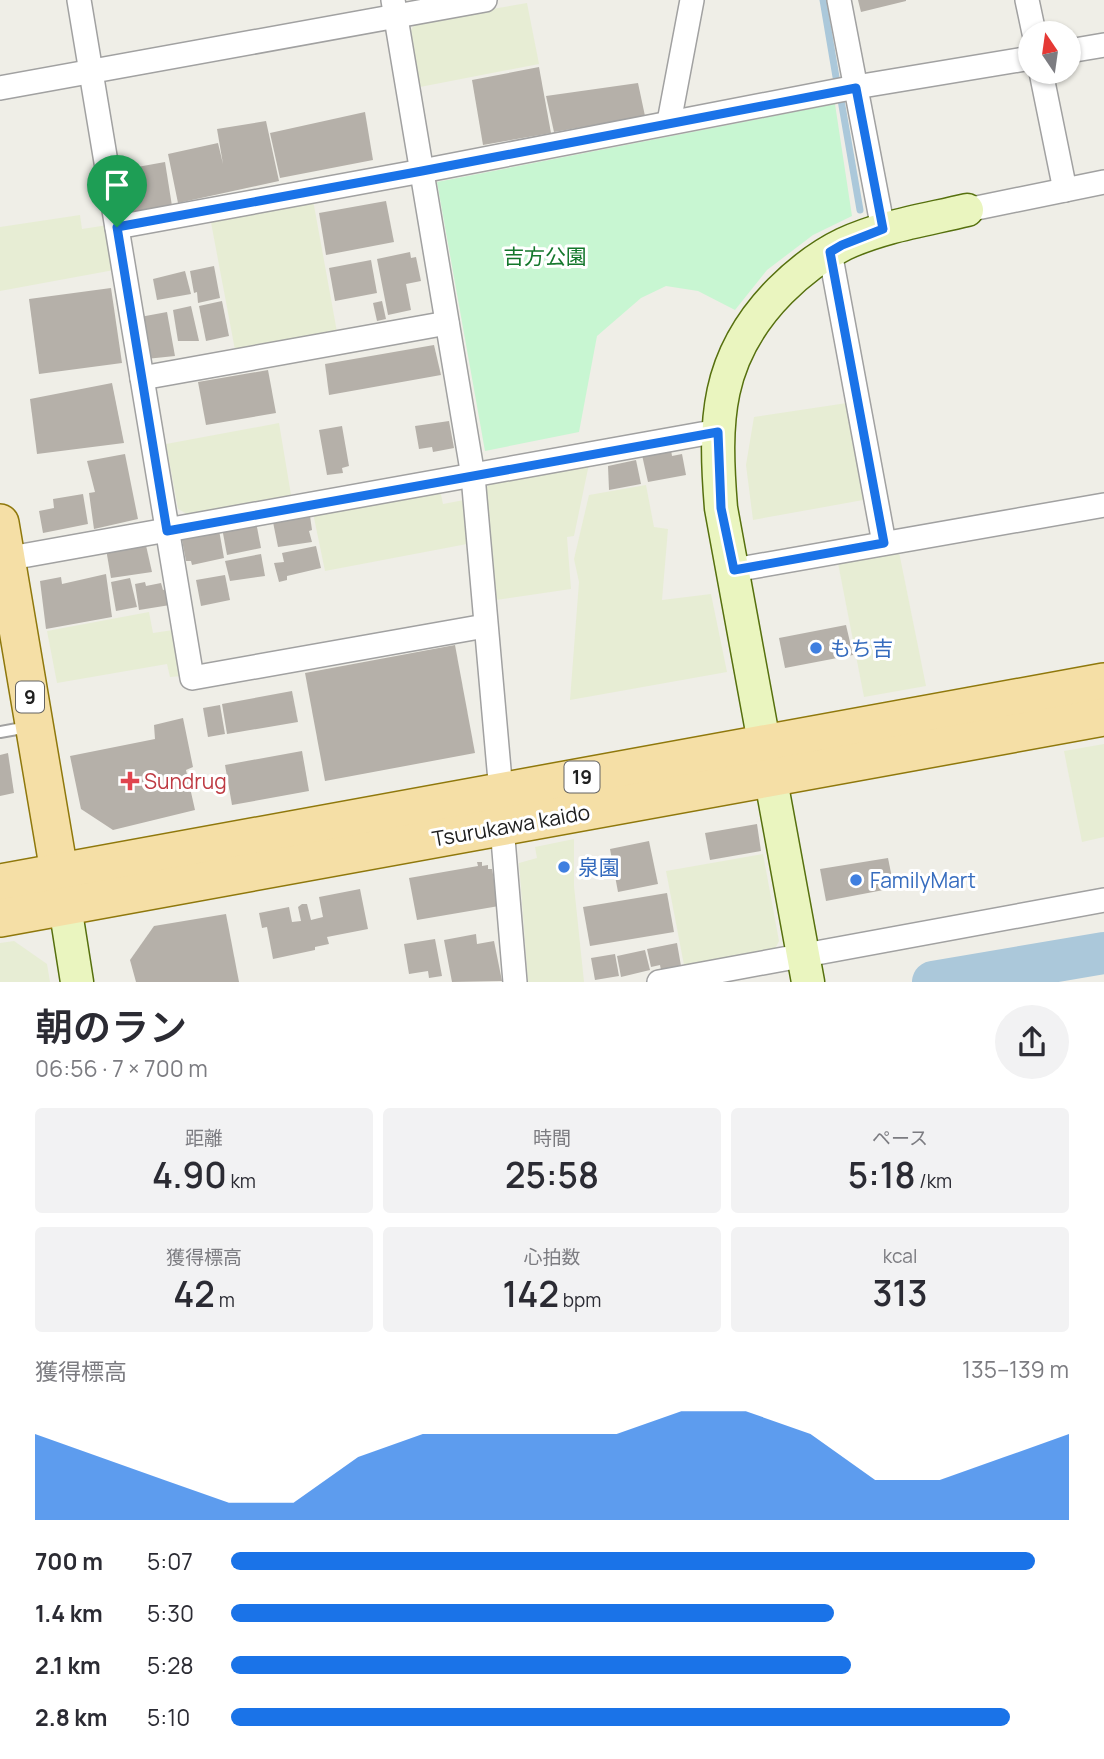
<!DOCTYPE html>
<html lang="ja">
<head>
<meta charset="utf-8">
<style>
  body { margin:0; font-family:Manrope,"Noto Sans JP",sans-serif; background:#f2f2f3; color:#2b2b33; height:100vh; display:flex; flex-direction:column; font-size:26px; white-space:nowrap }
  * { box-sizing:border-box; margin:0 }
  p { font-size:23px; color:#7c7c81 }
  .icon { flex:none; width:38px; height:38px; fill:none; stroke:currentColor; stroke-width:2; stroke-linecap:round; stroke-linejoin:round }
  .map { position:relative; height:982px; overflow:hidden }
  .details { display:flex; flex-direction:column; background:#fff; flex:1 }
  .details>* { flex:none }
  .needle { width:46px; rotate:347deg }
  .buttons { position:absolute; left:1018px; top:21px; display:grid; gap:14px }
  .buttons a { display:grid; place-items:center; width:63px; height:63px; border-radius:50%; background:#fff; box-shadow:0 2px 5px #0004; font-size:35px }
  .pin { position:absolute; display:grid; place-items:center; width:60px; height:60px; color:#fff; margin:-72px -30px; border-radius:50% 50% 50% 0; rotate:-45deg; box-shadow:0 0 7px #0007 }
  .pin .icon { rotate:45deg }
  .round { display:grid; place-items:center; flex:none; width:74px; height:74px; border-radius:37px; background:#f2f2f3 }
  .overview { display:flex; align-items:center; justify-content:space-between; height:119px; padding:0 35px }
  h1 { font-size:38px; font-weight:600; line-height:52px }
  .metrics { display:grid; grid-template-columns:repeat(3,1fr); gap:10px; height:119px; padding:7px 35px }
  .metrics div { display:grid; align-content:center; border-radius:7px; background:#f2f2f3; text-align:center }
  .metrics b { font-size:35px; font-weight:600 }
  .metrics small { font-size:19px; font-weight:400 }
  .metrics p { font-size:19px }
  .chart { height:196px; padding:14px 35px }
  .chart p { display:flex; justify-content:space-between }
  .chart svg { width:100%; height:126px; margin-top:7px; fill:#1a73e8; opacity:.7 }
  ul { padding:0 35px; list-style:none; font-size:23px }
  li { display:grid; grid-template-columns:112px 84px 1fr; align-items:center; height:52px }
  li i { height:18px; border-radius:9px; background:#1a73e8 }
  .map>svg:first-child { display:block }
  .farmland { fill:#e7edd4 }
  .park { fill:#c8f6d2 }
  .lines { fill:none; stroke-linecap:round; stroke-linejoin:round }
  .stream { stroke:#abc8da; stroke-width:7 }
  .river { stroke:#abc8da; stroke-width:42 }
  .building { fill:#b5b0a9 }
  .lane-casing { stroke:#a1a1a1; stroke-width:14 }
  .street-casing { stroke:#a1a1a1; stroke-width:26 }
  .secondary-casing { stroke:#56700e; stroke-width:35 }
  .primary-casing { stroke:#8f780c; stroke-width:40 }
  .lane { stroke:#fff; stroke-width:10 }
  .street { stroke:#fff; stroke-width:23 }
  .secondary { stroke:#eaf5bf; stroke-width:32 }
  .primary { stroke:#f5dfa6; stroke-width:37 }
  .route-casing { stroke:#fff; stroke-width:14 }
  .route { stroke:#1a73e8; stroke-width:9 }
  .shop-dot { fill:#3f7fe0; stroke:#fff; stroke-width:2.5 }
  .health-dot { fill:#e0444e; stroke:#fff; stroke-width:2.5 }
  .labels { text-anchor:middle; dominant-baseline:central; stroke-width:6; stroke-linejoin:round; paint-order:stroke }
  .shield { fill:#fff; stroke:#636363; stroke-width:2 }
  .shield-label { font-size:19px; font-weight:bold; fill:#202020 }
  .park-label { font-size:21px; fill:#14772c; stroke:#fff }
  .shop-label { font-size:21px; fill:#366cbe; stroke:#fff; text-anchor:start }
  .health-label { font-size:21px; fill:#be3a42; stroke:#fff; text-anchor:start }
  .street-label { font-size:21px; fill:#202020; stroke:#fff }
</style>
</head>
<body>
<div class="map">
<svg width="1104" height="982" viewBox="0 0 1104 982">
  <rect width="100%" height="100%" fill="#efeee7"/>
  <g class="farmland">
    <polygon points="527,3 539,64 420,87 411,30 416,22"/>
    <polygon points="313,200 337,332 235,350 210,217"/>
    <polygon points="80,215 82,229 108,225 114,270 0,291 0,227"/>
    <polygon points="847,403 863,500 753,520 746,465 754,417"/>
    <polygon points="279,423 291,495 187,514 178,509 166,444"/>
    <polygon points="589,464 574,536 567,537 571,589 496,600 486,488 491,482"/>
    <polygon points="646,485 654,527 668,529 662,600 711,594 727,672 570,700 579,582 574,559 589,495"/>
    <polygon points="440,490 443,504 464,500 467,544 325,571 313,513"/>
    <polygon points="899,552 926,686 864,697 838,563"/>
    <polygon points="149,612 153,633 173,630 182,676 170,677 167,664 57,683 47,631"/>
    <polygon points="1104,744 1104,837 1082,842 1064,751"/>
    <polygon points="574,839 574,886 584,982 528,982 519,863 537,858 535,847"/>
    <polygon points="763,854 779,941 774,951 684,965 666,871"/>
    <polygon points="14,941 47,964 50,982 0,982 0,943"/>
  </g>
  <polygon class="park" points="835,104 852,216 813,235 767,270 735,310 698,291 666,286 641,298 597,336 579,432 485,451 437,182"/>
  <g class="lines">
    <g class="stream">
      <polyline points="823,0 836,77"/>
      <polyline points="841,100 860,210"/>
    </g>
    <polyline class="river" points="933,982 1104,953"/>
  </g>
  <g class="building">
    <polygon points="858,0 906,0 906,1 861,12"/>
    <polygon points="539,67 551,133 483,145 472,80"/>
    <polygon points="638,83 645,116 554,132 546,96"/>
    <polygon points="365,112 373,160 280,178 270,133"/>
    <polygon points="266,121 279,181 178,203 168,154 218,143 223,164 217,129"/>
    <polygon points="165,162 172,206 128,213 121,204 115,171"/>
    <polygon points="386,201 394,242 326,255 319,213"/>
    <polygon points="410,252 411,258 416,257 421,281 406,284 411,310 388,315 377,259"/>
    <polygon points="371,260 377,293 335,301 329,268"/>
    <polygon points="214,266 220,298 198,303 197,292 194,293 190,271"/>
    <polygon points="185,271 191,294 157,300 153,279"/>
    <polygon points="111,288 122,363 39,374 29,299"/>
    <polygon points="222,301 229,336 206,341 199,306"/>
    <polygon points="382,301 386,319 377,321 373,303"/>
    <polygon points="191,306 199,341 178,341 173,310"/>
    <polygon points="167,312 175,356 146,359 140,317"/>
    <polygon points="434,345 441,375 329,395 325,364"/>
    <polygon points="268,370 276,413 206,425 198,382"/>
    <polygon points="112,383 124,443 37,454 30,399"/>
    <polygon points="449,421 454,448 433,452 432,447 419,449 415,426"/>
    <polygon points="342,426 349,466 342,468 343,473 327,475 319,430"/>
    <polygon points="671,450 672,456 682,454 686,475 648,482 642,455"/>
    <polygon points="125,454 138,519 94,529 89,493 95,492 87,461"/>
    <polygon points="636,460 641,484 609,490 608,466"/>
    <polygon points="83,494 88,524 43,533 39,511 54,508 53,499"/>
    <polygon points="310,516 312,530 309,531 312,542 278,547 273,522"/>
    <polygon points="256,522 261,548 227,555 222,528"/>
    <polygon points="219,530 224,558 192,565 191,561 186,561 182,540 186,539 185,536"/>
    <polygon points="145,541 152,572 111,578 106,549"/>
    <polygon points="316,546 321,568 287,576 287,580 279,582 274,563 284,562 282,553"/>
    <polygon points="261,554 265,576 230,581 225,561"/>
    <polygon points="106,574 112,617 46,629 40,581 61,577 62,584"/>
    <polygon points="225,575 230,600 201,606 196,580"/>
    <polygon points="130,578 137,607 116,611 111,582"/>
    <polygon points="145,582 146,586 161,583 163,590 166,589 170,605 139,610 135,584"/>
    <polygon points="846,625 853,655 785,668 779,638"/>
    <polygon points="455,645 475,753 325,781 305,673"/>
    <polygon points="292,691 298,722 227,734 222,704"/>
    <polygon points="220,705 225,734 208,737 203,708"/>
    <polygon points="183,718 193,767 186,770 195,810 113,830 81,809 70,756 155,739 154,725"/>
    <polygon points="302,751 309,791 232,805 225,765"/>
    <polygon points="8,753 14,793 0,796 0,755"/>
    <polygon points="757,824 761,851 710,860 705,833"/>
    <polygon points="649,841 658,884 618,892 610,849"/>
    <polygon points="888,858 894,888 826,901 820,869"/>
    <polygon points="477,862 482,862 482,866 488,865 488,869 492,869 499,906 417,920 409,878 478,866"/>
    <polygon points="360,889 368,929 327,937 329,944 315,947 315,950 273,959 267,927 262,928 259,913 289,907 292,922 301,921 298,907 302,904 307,904 311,920 323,917 319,897"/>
    <polygon points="667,893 674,932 590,946 583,907"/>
    <polygon points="226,914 239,982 136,982 130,960 154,926"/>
    <polygon points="476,934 477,944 494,941 502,981 452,982 444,940"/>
    <polygon points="435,939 442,976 429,978 428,971 409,974 404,944"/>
    <polygon points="677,943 681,966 661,970 660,965 651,967 647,949"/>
    <polygon points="645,950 650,970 621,977 617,956"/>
    <polygon points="615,954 619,976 595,980 591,958"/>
  </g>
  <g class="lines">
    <defs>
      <polyline id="lane" points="0,732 28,727"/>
      <g id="street">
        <polyline points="79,0 192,678 485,626"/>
        <polyline points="393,0 473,476 501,792"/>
        <polyline points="839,0 883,229"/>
        <polyline points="1027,0 1034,33"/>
        <polyline points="1069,51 1104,45"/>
        <polyline points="1041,72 1065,190"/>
        <polyline points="0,88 485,0"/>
        <polyline points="669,122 692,0"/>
        <polyline points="967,210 1104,182"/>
        <polyline points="117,227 422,171 856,87 1031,58"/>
        <polyline points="830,252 884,543"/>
        <polyline points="142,378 447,323"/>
        <polyline points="0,560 718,431"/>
        <polyline points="734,570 1104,505"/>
        <polyline points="502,827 515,982"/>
        <polyline points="659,982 1104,900"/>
      </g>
      <g id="secondary">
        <polyline points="65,906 77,982"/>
        <path d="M808,982L721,508C714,421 715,357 780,291C798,273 821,255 844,244C883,226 925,220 967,210"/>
      </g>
      <g id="primary">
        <polyline points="0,523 63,895"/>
        <polyline points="0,883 1104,682"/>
        <polyline points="0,918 1104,717"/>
      </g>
    </defs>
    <use href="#lane" class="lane-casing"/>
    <use href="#street" class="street-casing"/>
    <use href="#secondary" class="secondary-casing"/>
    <use href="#primary" class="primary-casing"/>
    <use href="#lane" class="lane"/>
    <use href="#street" class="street"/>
    <use href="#secondary" class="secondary"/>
    <use href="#primary" class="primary"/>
  </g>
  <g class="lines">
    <defs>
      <polygon id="route" points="856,88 883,229 842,245 830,252 884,543 734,570 721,508 718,432 167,531 117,227 422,171"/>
    </defs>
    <use href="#route" class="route-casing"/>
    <use href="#route" class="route"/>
  </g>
  <g class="shop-dot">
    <circle cx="816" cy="648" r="7"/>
    <circle cx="564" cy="867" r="7"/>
    <circle cx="856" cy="880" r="7"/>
  </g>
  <path class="health-dot" d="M126.5 770.5h7v7h7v7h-7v7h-7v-7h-7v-7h7z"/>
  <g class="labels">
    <g class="shield">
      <rect x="16" y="681.5" width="28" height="31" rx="5"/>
      <rect x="564.5" y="761.5" width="35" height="31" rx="5"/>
    </g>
    <g class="shield-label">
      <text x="30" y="697">9</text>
      <text x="582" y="777">19</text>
    </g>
    <g class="park-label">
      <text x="545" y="256">吉方公園</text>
    </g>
    <g class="shop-label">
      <text x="830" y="648">もち吉</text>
      <text x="578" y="867">泉園</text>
      <text x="870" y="880">FamilyMart</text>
    </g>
    <g class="health-label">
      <text x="144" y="781">Sundrug</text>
    </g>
    <g class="street-label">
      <text transform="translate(511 825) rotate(-10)">Tsurukawa kaido</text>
    </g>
  </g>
</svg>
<div class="buttons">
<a><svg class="needle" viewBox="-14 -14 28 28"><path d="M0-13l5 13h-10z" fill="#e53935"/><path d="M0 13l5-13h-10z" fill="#7c7c81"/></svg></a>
</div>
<div class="pin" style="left:117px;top:227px;background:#1e9e55"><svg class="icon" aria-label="arrive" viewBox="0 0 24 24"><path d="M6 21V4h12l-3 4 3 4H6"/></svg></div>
</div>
<section class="details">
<div class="overview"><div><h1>朝のラン</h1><p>06:56 · 7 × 700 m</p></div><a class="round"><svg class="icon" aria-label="share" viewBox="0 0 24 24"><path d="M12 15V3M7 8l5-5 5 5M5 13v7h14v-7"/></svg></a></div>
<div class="metrics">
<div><p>距離</p><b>4.90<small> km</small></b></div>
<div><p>時間</p><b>25:58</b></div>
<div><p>ペース</p><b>5:18<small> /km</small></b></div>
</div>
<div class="metrics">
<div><p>獲得標高</p><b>42<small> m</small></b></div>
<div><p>心拍数</p><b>142<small> bpm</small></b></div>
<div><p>kcal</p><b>313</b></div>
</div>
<div class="chart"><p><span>獲得標高</span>135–139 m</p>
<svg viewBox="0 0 160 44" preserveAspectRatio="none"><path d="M0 44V14L10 22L20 30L30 38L40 38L50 22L60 14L70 14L80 14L90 14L100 6L110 6L120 14L130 30L140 30L150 22L160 14V44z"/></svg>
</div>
<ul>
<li><b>700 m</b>5:07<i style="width:96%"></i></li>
<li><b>1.4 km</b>5:30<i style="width:72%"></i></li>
<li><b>2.1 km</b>5:28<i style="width:74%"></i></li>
<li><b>2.8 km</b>5:10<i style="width:93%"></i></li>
</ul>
</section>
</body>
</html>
